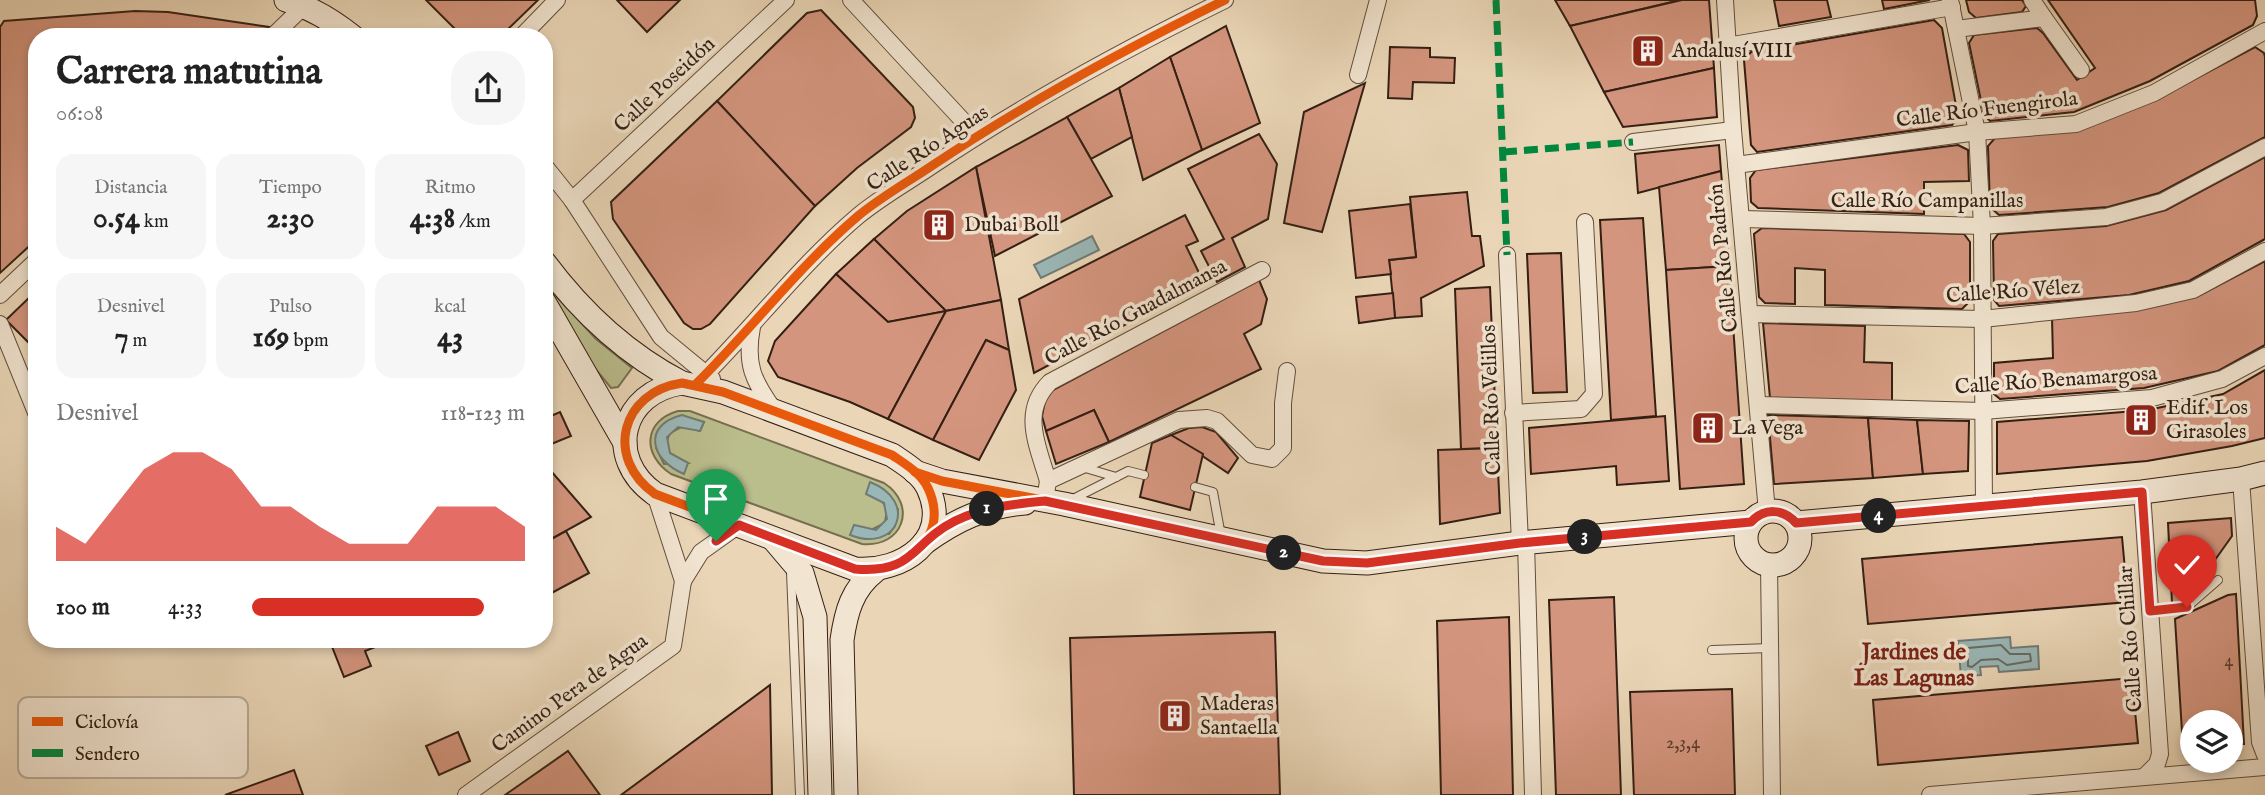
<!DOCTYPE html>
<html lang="es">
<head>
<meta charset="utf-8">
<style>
  body { margin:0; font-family:"IM FELL English",serif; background:#f6f6f6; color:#222; height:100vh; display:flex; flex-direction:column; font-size:26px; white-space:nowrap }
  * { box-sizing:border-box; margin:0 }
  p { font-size:23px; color:#767676 }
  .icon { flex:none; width:38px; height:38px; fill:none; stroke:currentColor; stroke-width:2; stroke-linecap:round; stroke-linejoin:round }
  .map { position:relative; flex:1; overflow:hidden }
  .side { position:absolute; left:28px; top:28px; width:525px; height:620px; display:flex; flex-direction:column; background:#fff; border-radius:28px; box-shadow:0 4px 10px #0003 }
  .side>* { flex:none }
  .fabs { position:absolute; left:2180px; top:710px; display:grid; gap:14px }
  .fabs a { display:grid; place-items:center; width:63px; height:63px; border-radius:50%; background:#fff; box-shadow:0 4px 10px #0003; font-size:35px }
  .pin { position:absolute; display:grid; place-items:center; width:60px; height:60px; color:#fff; margin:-72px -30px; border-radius:50% 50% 50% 0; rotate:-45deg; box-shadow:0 0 7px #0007 }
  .pin .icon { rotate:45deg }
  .km { position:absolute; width:35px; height:35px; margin:-18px; border-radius:50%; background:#222; color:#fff; font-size:19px; line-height:35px; text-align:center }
  .round { display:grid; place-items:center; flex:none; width:74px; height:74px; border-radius:28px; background:#f6f6f6 }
  .overview { display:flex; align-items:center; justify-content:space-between; height:119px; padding:0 28px }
  h1 { font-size:38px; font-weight:700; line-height:52px }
  .metrics { display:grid; grid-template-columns:repeat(3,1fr); gap:10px; height:119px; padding:7px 28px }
  .metrics div { display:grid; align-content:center; border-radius:18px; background:#f6f6f6; text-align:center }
  .metrics b { font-size:30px; font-weight:700 }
  .metrics small { font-size:19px; font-weight:400 }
  .metrics p { font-size:19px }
  .chart { height:196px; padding:14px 28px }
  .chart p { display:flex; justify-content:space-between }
  .chart svg { width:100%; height:126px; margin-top:7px; fill:#d93025; opacity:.7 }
  ul { padding:0 28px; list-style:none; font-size:23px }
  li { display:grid; grid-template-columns:112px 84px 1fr; align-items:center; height:52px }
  li i { height:18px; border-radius:9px; background:#d93025 }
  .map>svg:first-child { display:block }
  .green { fill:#babd8c; stroke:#776e50; stroke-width:2; fill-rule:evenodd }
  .water { fill:#9ab7b7; stroke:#717a75; stroke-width:2 }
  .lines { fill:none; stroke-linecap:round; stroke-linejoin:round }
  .shore { stroke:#676b65; stroke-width:2 }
  .building { fill:#d4957e; stroke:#341f13; stroke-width:2 }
  .lane-casing { stroke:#624d3c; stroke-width:10 }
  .street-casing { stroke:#624d3c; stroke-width:18 }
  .secondary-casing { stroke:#341f13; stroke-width:25 }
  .lane { stroke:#f1e4d0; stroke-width:8 }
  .street { stroke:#f1e4d0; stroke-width:16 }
  .secondary { stroke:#f1e4d0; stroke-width:23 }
  .quiet { stroke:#00873e; stroke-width:7; stroke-dasharray:14 7; stroke-linecap:butt }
  .cycleway-casing { stroke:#f1e4d0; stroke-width:13 }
  .cycleway { stroke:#e8590c; stroke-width:9 }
  .route-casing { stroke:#fff; stroke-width:14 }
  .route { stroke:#d93025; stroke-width:9 }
  .labels { text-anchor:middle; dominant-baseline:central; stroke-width:7; stroke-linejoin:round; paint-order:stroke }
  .number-label { font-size:18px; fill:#5c3c2e }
  .poi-label { font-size:21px; fill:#341f13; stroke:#f1e4d0; text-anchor:start }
  .street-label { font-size:21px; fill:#341f13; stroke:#f1e4d0 }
  .neighbourhood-label { font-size:23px; font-weight:bold; fill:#7a1f14; stroke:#f1e4d0 }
  .key { fill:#f1e4d0; stroke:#b8a997; stroke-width:2 }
  .key-label { font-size:19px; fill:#341f13 }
</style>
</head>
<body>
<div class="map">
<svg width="2265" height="795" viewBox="0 0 2265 795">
  <rect width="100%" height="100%" fill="#ead6b7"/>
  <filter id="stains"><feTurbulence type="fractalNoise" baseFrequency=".00286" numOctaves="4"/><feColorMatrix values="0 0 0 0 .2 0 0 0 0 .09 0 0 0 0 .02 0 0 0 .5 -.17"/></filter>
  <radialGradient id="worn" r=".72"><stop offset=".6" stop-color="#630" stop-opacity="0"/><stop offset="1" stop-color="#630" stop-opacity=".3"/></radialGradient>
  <g class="green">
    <polygon points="548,287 596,339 632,368 618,387 611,388 585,356"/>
    <path d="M678,411H690L884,483C918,505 903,548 862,544L671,474C642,455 643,421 678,411ZM682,416L704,422L700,431L683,426L670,433L666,443L670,453L688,463L664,464L656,448ZM880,499L898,509L895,526L889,534L851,535L854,526L871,530L885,523L887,508Z"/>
  </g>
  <g class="water">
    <polygon points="1092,236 1099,250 1041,278 1034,265"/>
    <path d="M682,415L704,422L700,431L678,427L667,437L670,453L688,463L684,474C650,460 642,425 682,415Z"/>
    <path d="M870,482C919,501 898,554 850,535L854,525L876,530L887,519L884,503L866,494Z"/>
    <polygon points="2010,637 2011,648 2038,646 2039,669 1999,672 1998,666 1980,667 1981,675 1961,676 1958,641"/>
  </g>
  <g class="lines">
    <polygon class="shore" points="2001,645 2010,654 2030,654 2031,661 2007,665 1998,659 1981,660 1972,667 1968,666 1968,648"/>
  </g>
  <g class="building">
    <polygon points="426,0 538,0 500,37 463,37"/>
    <polygon points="617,0 680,0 647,32"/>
    <polygon points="1555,0 1676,0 1676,1 1570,26"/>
    <polygon points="1682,0 1709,0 1714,68 1604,92 1570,26"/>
    <polygon points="1774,0 1827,0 1831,17 1779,26"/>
    <polygon points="1882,0 1930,0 1884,9"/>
    <polygon points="1966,0 2022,0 2026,6 2022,12 1976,18 1969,12"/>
    <polygon points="2048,0 2255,0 2257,16 2253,25 2150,81 2074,112 1990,121 1984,115 1969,43 1974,35 2037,28 2043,33 2077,80 2095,68"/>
    <polygon points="821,10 913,107 915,118 911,127 857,168 815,206 717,101 807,13"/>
    <polygon points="135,11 168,12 269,27 257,37 37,37 37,239 0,273 0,27 4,21"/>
    <polygon points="1934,20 1942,28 1958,117 1952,125 1757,152 1751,145 1744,60 1751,52"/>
    <polygon points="1226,26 1260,123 1202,150 1170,57"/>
    <polygon points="1390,47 1430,48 1430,57 1455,58 1454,83 1413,82 1412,99 1388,98"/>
    <polygon points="2255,47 2264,53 2265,57 2265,137 2159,193 2108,207 1999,215 1990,207 1988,146 1995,138 2155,100"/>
    <polygon points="1170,57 1202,150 1143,180 1119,88"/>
    <polygon points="1714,68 1717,117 1623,127 1604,92"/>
    <polygon points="1365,83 1322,232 1284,223 1304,112"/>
    <polygon points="1119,88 1132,137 1091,159 1067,117"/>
    <polygon points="717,101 815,206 710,324 701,329 693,329 684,323 613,219 611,202"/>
    <polygon points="1067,117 1112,196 995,256 976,167"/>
    <polygon points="1259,134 1277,164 1268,219 1232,238 1245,267 1217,282 1201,251 1224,239 1188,169"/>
    <polygon points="1719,145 1721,171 1638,193 1635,154"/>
    <polygon points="1958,145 1968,150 1969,181 1924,182 1924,214 1758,208 1751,202 1750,178 1756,170"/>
    <polygon points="2265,157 2265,239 2189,281 2129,295 1999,306 1994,300 1993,241 1998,234 2106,226 2166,210"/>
    <polygon points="976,167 1001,300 946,311 874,239 907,211"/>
    <polygon points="1721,171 1729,266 1666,270 1659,187"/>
    <polygon points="1467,192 1472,236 1480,236 1484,266 1421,298 1422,316 1395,318 1389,260 1416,257 1410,197"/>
    <polygon points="1410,204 1416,257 1389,260 1391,274 1356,278 1349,211"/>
    <polygon points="1185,215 1198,241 1186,246 1204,283 1034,373 1019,299"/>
    <polygon points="1643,218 1656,416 1611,420 1600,220"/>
    <polygon points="1762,228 1964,234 1970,242 1970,301 1962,309 1825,305 1825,270 1795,268 1795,304 1765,303 1759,297 1754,234"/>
    <polygon points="874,239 946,311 888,322 836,274"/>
    <polygon points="1561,253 1567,392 1533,393 1527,254"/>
    <polygon points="2265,261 2265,345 2218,371 2144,388 2000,399 1994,394 1994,363 2053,358 2052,317 2200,295"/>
    <polygon points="1729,266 1744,484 1680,489 1666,270"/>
    <polygon points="836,274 888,322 946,311 888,419 850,402 778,377 768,361 775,341"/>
    <polygon points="1259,280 1267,299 1261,324 1244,334 1261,369 1109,442 1094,410 1046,431 1042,416 1045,401 1053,390"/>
    <polygon points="1490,287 1497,448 1461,449 1455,289"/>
    <polygon points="37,290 37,351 6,320"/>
    <polygon points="1393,293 1395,318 1359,323 1356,297"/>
    <polygon points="1001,300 1009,350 986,340 933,440 888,419 946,311"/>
    <polygon points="1763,323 1865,326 1864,362 1892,363 1892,402 1770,398"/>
    <polygon points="986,340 1009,350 1016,390 979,460 933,440"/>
    <polygon points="2265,370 2265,438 2232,446 2147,461 1997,474 1997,422 2148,410 2223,394"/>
    <polygon points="1094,410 1109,442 1056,464 1046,431"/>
    <polygon points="560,412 571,436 544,447 544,419"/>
    <polygon points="1768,415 1868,418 1873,478 1774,484"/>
    <polygon points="1665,416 1669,481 1617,485 1616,466 1531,474 1529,428"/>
    <polygon points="1868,418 1917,420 1923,474 1873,478"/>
    <polygon points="1917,420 1969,421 1968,471 1923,474"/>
    <polygon points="1202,427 1216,432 1238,458 1228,473 1171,435 1189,428"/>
    <polygon points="1171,435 1203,454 1190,510 1140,497 1152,443"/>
    <polygon points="1497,448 1500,513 1440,524 1438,450"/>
    <polygon points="544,463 591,517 544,543"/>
    <polygon points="2231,518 2232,536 2185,602 2172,603 2168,523"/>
    <polygon points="566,531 589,573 544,597 544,543"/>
    <polygon points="2122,537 2128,602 1868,624 1862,559"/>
    <polygon points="2236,594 2244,744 2231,744 2231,723 2193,723 2193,747 2183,748 2175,619 2228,595"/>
    <polygon points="1614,597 1621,795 1556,795 1549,600"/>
    <polygon points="1509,617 1513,795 1441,795 1437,621"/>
    <polygon points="1275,632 1280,795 1074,795 1070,638"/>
    <polygon points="329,639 381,639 383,644 365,651 371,666 344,677"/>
    <polygon points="2132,678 2138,743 1878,765 1873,700"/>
    <polygon points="770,685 772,795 621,795"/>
    <polygon points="1732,689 1735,795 1634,795 1630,692"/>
    <polygon points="458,732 470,761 439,775 426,746"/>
    <polygon points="568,751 600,795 505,795"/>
    <polygon points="294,770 303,795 225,795"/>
  </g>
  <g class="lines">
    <defs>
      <g id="lane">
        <polyline points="1082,467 1116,477"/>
        <polyline points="1195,487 1213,492 1221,536"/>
        <polyline points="1071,500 1128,471 1144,475"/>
        <polyline points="791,572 800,795"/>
        <polyline points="2150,611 2187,607 2218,580"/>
        <polyline points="1712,650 1770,648"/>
      </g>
      <g id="street">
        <polyline points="851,0 977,136"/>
        <polyline points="1725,0 1733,130 1767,512"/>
        <polyline points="1950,0 1977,132 1982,226 1984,507"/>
        <polyline points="2044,18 2081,70"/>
        <polyline points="1956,29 2044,18 2032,0"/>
        <polyline points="272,37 305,5"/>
        <polyline points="521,37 557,0"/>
        <polyline points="1727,46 1952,7"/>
        <polyline points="1358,75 1378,0"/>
        <polyline points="1633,142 1733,130"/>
        <polyline points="544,165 572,200 661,337 712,379"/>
        <polyline points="1736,165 1977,132 2076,124 2154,93 2265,31"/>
        <polyline points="572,200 786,0"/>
        <polyline points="1742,219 1982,226 2106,217 2162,202 2265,147"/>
        <polyline points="1507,255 1520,543"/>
        <polyline points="0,295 37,260"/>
        <polyline points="1751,314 1982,319 2136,303 2193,290 2265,251"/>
        <polyline points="0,324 37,415"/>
        <path d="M752,327C745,364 753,381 774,410"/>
        <path d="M695,385C751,330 798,267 858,216C881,197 908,182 933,165C1026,103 1125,49 1225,0"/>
        <polyline points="1759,405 1983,411 2152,398 2222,379 2265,356"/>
        <polyline points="1513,413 1581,409 1594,394 1585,222"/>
        <polyline points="2241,479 2260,742 2265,755"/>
        <path d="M1048,481C1038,446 1020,412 1050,382L1262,270"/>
        <polyline points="2142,492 2160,754 2157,764 2144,777"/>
        <polyline points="1045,501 1048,481 1179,420 1207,418 1217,421 1252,455 1272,459 1283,448 1283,403 1287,371"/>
        <polyline points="1526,542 1533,795"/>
        <polyline points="1769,565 1772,795"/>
        <polyline points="683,581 701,552 739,525"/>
        <polyline points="466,795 673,646 683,581 655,494"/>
        <polyline points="1930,795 2265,767"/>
      </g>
      <g id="secondary">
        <path d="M286,0C312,8 332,20 353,37"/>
        <path d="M544,262C582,313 626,354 682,383"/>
        <polyline points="544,302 625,443"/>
        <path d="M682,383L723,392L892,455C905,464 921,473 928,488C952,540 902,573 855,569L655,494C604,458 621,392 682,383Z"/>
        <polyline points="915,472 942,481 1064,504 1323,561 1367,563 1520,543 1751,522"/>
        <circle cx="1773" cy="538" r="27"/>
        <polyline points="1796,523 2142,492 2241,479 2265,473"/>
        <polyline points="774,540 802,573 815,617 820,795"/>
        <path d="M924,543C956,520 985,506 1025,503"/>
        <path d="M846,795L842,640C846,612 852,589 875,571"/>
      </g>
    </defs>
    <use href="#lane" class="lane-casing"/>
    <use href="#street" class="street-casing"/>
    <use href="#secondary" class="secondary-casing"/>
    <use href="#lane" class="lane"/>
    <use href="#street" class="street"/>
    <use href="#secondary" class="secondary"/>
    <g class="quiet">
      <polyline points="1496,0 1507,255"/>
      <polyline points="1503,152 1633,142"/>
    </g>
    <defs>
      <g id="cycleway">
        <path d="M682,383L723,392L892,455C905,464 921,473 928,488C952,540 902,573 855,569L655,494C604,458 621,392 682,383Z"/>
        <path d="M695,385C751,330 798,267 858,216C881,197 908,182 933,165C1026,103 1125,49 1225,0"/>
        <polyline points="915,472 942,481 1064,504 1323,561 1367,563 1520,543 1751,522"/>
      </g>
    </defs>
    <use href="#cycleway" class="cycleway-casing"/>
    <use href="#cycleway" class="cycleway"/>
  </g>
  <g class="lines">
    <defs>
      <path id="route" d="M716,541L739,525L855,569C915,574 911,543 955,521C984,507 1013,504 1045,501L1323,561L1367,563L1520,543L1751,522C1764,508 1783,508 1796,523L2142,492L2150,611L2187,607"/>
    </defs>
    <use href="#route" class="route-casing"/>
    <use href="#route" class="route"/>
  </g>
  <defs>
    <symbol id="building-square" viewBox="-11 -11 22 22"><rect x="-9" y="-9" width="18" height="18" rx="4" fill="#8f2418" stroke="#f1e4d0"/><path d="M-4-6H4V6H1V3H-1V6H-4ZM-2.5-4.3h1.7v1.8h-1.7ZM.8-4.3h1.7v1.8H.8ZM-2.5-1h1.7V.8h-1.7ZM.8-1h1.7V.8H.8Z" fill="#fff"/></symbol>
  </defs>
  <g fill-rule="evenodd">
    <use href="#building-square" x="1629" y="32" width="38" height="38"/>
    <use href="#building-square" x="920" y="206" width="38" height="38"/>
    <use href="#building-square" x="2122" y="401" width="38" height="38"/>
    <use href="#building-square" x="1689" y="409" width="38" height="38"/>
    <use href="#building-square" x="1156" y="697" width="38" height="38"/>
  </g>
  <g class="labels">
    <g class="number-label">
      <text x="2229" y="661">4</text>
      <text x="1683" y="743">2,3,4</text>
    </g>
    <g class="poi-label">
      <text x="1672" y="51">Andalusí VIII</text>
      <text x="964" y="225">Dubai Boll</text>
      <text x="2166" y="408">Edif. Los<tspan x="2166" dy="24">Girasoles</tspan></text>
      <text x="1732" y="428">La Vega</text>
      <text x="1200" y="704">Maderas<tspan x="1200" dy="24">Santaella</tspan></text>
    </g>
    <g class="street-label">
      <text transform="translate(665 85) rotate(-43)">Calle Poseidón</text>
      <text transform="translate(1987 110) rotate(-7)">Calle Río Fuengirola</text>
      <text transform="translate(928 149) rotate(-33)">Calle Río Aguas</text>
      <text x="1927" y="201">Calle Río Campanillas</text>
      <text transform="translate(1724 258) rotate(-96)">Calle Río Padrón</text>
      <text transform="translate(2013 292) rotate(-4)">Calle Río Vélez</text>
      <text transform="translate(1136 313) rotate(-28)">Calle Río Guadalmansa</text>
      <text transform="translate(2056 381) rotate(-4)">Calle Río Benamargosa</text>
      <text transform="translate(1492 400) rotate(-92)">Calle Río Velillos</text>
      <text transform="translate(2131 639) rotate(-94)">Calle Río Chillar</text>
      <text transform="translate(570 694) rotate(-36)">Camino Pera de Agua</text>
    </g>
    <g class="neighbourhood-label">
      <text x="1914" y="652">Jardines de<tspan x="1914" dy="26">Las Lagunas</tspan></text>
    </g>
  </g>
  <rect x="18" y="697" width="230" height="81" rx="10" class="key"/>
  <rect x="32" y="717" width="31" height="9" fill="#e8590c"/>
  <rect x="32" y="749" width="31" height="8" fill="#00873e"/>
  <g class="key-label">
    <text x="75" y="728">Ciclovía</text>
    <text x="75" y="760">Sendero</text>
  </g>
  <rect width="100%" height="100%" filter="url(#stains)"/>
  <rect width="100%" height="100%" fill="url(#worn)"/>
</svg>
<div class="fabs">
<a><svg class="icon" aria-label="layers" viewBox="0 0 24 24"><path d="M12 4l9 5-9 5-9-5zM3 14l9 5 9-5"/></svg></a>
</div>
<div class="pin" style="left:716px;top:541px;background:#1e9e55"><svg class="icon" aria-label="arrive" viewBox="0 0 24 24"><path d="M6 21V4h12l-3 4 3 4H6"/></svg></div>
<div class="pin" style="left:2187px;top:607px;background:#d93025"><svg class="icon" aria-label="check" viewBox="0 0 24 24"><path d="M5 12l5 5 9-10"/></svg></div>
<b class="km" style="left:987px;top:509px">1</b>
<b class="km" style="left:1284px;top:553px">2</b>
<b class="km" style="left:1585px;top:537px">3</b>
<b class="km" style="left:1879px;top:516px">4</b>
<section class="side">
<div class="overview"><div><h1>Carrera matutina</h1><p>06:08</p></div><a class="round"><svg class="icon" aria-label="share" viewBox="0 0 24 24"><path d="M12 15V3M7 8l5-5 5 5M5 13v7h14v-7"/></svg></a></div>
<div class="metrics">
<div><p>Distancia</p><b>0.54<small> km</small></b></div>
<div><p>Tiempo</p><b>2:30</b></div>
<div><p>Ritmo</p><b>4:38<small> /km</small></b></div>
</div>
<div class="metrics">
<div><p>Desnivel</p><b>7<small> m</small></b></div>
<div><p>Pulso</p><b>169<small> bpm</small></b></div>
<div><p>kcal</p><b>43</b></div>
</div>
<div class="chart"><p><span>Desnivel</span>118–123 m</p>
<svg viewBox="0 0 160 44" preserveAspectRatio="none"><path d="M0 44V32L10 38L20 25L30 12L40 6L50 6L60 12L70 25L80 25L90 32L100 38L110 38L120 38L130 25L140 25L150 25L160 32V44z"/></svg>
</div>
<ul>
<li><b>100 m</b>4:33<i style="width:85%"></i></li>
</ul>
</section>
</div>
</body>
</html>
